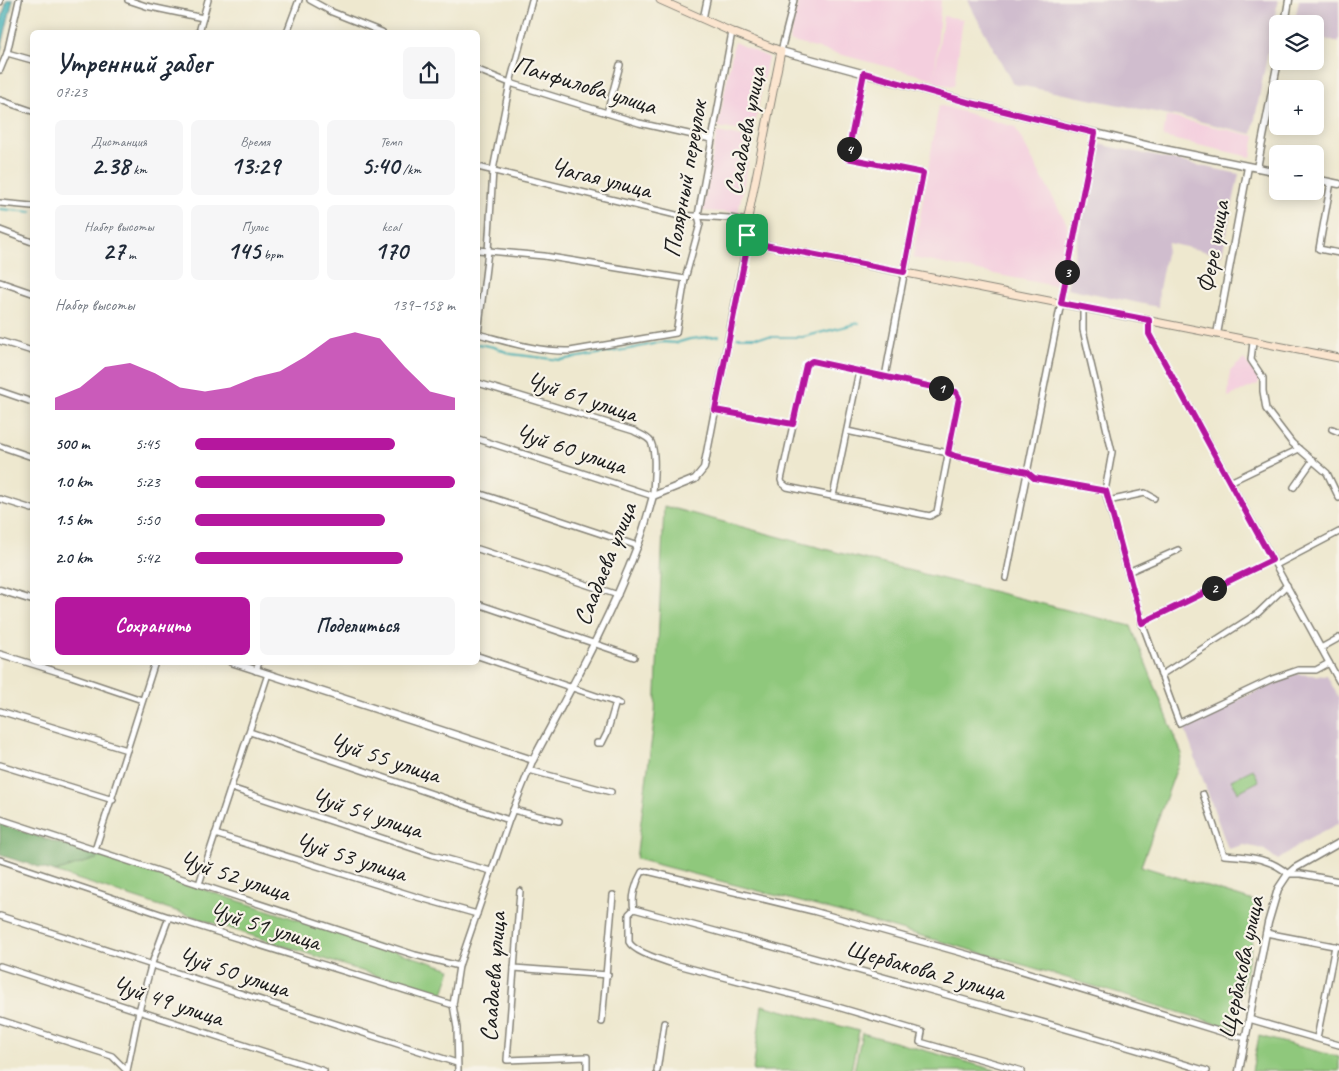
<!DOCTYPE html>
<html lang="ru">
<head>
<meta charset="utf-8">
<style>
  body { margin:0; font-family:Caveat,sans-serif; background:#f6f6f7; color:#1f2937; height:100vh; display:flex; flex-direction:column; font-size:19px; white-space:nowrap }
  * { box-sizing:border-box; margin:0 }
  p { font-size:16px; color:#747a83 }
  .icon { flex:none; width:28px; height:28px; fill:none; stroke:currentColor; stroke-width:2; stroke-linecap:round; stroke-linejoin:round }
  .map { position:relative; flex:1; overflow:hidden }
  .sheet { position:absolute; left:30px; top:30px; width:450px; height:635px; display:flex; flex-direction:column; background:#fff; border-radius:8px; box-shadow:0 2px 12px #0003 }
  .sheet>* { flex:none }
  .controls { position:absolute; left:1269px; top:15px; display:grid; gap:10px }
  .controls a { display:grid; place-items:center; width:55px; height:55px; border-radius:8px; background:#fff; box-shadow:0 2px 12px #0003; font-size:25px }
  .pin { position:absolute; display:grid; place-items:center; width:42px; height:42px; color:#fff; margin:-21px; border-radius:10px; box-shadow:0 2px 8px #0006 }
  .km { position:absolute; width:25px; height:25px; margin:-12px; border-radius:50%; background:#222; color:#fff; font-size:14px; line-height:25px; text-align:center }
  .round { display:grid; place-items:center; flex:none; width:52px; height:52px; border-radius:8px; background:#f6f6f7 }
  .headline { display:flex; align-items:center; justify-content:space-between; height:85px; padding:0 25px }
  h1 { font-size:28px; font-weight:800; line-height:38px }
  .stats { display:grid; grid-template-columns:repeat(3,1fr); gap:8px; height:85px; padding:5px 25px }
  .stats div { display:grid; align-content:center; border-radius:8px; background:#f6f6f7; text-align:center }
  .stats b { font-size:25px; font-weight:800 }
  .stats small { font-size:14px; font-weight:400 }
  .stats p { font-size:14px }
  .chart { height:140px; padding:10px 25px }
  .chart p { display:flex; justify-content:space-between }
  .chart svg { width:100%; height:90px; margin-top:5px; fill:#b5179e; opacity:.7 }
  .action { display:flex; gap:10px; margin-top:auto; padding:10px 25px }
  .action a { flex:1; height:58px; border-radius:8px; background:#b5179e; color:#fff; font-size:20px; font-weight:800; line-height:58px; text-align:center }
  .action a+a { background:#f6f6f7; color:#1f2937 }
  ul { padding:0 25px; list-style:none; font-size:16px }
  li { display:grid; grid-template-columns:80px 60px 1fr; align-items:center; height:38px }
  li i { height:12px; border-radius:6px; background:#b5179e }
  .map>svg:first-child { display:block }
  .built { fill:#f4cfde }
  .industrial { fill:#d0bdce }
  .green { fill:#8fc87c; stroke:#56724c }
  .forest { fill:#73ac6c; stroke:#486444 }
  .water { fill:#3caeb4; stroke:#2c6568 }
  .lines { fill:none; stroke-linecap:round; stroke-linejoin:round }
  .stream { stroke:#3caeb4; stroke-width:2 }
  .minor-casing { stroke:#858276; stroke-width:8 }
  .tertiary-casing { stroke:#858276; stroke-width:9 }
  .secondary-casing { stroke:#858276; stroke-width:9 }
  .minor { stroke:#fff; stroke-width:5 }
  .tertiary { stroke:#fff; stroke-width:6 }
  .secondary { stroke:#fbe5cf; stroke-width:7 }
  .route-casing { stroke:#fff; stroke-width:10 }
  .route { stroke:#b5179e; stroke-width:6 }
  .labels { text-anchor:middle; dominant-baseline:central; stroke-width:4.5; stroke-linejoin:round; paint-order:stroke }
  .street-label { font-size:25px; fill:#1c1c1c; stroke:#f7f3e8 }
</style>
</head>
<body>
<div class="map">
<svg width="1339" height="1071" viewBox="0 0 1339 1071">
  <rect width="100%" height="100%" fill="#f7f3e8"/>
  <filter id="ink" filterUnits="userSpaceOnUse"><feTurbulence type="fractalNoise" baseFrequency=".02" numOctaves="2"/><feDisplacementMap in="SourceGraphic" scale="10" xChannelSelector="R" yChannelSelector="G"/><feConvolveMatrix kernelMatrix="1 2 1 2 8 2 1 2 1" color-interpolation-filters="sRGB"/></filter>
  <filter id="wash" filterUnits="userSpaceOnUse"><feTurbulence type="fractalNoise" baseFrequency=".0096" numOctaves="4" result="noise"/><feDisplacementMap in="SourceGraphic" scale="20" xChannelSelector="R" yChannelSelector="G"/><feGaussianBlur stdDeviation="1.12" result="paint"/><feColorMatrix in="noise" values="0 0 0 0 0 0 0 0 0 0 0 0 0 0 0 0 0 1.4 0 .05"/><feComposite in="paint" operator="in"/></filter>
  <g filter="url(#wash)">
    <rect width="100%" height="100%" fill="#eee8cf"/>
    <g class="built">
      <polygon points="798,0 941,0 935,74 943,16 963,19 954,86 934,83 934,79 789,41"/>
      <polygon points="734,42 768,57 753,133 718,127"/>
      <polygon points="939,105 1015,127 1067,224 1067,232 1055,286 913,258"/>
      <polygon points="1166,116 1255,136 1251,157 1163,137"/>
      <polygon points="717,132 753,139 738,213 702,211"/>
      <polygon points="1244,359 1260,379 1258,384 1228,397 1230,371"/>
    </g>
    <g class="industrial">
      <polygon points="968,0 1278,0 1252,134 1186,118 1013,84 968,2"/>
      <polygon points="1299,0 1339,0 1339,42 1315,37 1315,24 1294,24"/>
      <polygon points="1098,144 1239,174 1222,255 1168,243 1159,289 1158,307 1067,288"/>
      <polygon points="1296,674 1327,676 1339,698 1339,823 1302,843 1278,860 1263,849 1244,845 1228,849 1183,724"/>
    </g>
    <g class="green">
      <polygon points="664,506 836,552 1131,626 1182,754 1141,866 1260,903 1234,1029 1034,968 820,907 636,859 655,714"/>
      <polygon points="1253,769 1259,781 1238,792 1231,780"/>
      <polygon points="102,857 451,969 442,997 55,872"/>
      <polygon points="762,1005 859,1031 851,1071 753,1071"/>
      <polygon points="862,1033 999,1071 854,1071"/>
      <polygon points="1259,1036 1339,1057 1339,1071 1252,1071"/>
    </g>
    <polygon class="forest" points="0,824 102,857 55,872 0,855"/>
    <polygon class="water" points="7,0 13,0 0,54 0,25"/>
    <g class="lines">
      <g class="stream">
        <polyline points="0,209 32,212"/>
        <polyline points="737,337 803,337 859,323"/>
        <polyline points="478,344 494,347 511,354 560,360 630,349 662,342 676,343 690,339 719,336"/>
      </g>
    </g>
  </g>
  <g filter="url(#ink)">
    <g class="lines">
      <defs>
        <g id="minor">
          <polyline points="128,0 146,6 203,18"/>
          <polyline points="310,0 332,12 382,32"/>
          <polyline points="0,2 0,0"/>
          <polyline points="703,19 707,0"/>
          <polyline points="199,32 208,0"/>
          <polyline points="287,32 299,0"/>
          <polyline points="781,51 794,0"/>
          <polyline points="7,53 32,60"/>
          <polyline points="0,70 7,53 19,0"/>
          <polyline points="478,70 510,83 639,123 711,139"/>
          <polyline points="864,73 847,158 923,173 885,377"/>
          <polyline points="0,100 32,111"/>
          <polyline points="607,113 620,65"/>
          <polyline points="478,167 676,215 730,218 747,221"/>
          <polyline points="1331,182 1319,249 1339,253"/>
          <polyline points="0,203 32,206"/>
          <polyline points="0,230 32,242"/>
          <polyline points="478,250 544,256 685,279"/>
          <polyline points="0,282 32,293"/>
          <polyline points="1083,307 1083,330 1112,452 1105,491 1142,623 1179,723 1272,679 1298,670 1316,670 1329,663"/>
          <polyline points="1149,320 1149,334 1339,681"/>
          <path d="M478,334C508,342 539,352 570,351L676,333L685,279L700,224L698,215L732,32"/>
          <polyline points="478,334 488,251 493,170 510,83 532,0"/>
          <polyline points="0,341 32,351"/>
          <polyline points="1253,342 1251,360 1263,378 1263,391 1266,409 1292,443 1327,473 1339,498"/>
          <polygon points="812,361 956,392 959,398 937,512 930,516 787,487 782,483 781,480 806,365"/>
          <path d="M478,383L634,431C639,434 648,437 651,442C657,456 653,481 653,496L478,439"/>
          <polyline points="0,391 32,402"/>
          <polyline points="715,410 793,424"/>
          <polyline points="1332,429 1339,432"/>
          <polyline points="847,431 948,453 955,456 1027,472 1035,478 1105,491"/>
          <polyline points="0,446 32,457"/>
          <polyline points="1230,482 1299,449"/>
          <polyline points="1294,487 1313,460"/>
          <polyline points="478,493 638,546"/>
          <polyline points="833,496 859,371"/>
          <polyline points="0,499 32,509"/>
          <polyline points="1108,501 1145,493 1154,498"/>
          <polyline points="478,549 618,595"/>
          <polyline points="1276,565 1339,532"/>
          <polyline points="1128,572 1178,550"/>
          <polyline points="1006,578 1095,133"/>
          <polyline points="478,604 634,657"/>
          <polyline points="1142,623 1272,560"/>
          <polyline points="1321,648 1339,638"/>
          <polyline points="0,654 71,676 142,700"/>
          <polyline points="478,656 620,704"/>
          <polyline points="256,671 259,662"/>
          <polyline points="1161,675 1258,613 1287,585"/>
          <polyline points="0,711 127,750"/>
          <polyline points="250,732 509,820"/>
          <polyline points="597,743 602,743 607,733 616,702"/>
          <polyline points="0,765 113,800"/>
          <polyline points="529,770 611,792"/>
          <polyline points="231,788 433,855 491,871"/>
          <path d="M1203,794L1224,855C1248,857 1269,857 1288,874H1301L1339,881"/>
          <polyline points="513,810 559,821"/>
          <polyline points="0,819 415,955 459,966"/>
          <polyline points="215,834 417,897 477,914"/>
          <polyline points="95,850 155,662"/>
          <polyline points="0,860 169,917 453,1005"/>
          <polyline points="199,884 268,674"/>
          <polyline points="520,891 507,1060 587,1057 587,1071"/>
          <path d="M634,909C631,898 636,882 642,872L647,871L813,911L980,958L1231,1035L1246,1038"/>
          <path d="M634,909C826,961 1017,1013 1207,1071"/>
          <path d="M634,909L629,914V942C634,952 659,959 670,963L831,1005L922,1032L920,1042L1022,1071"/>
          <polyline points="0,916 457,1063"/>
          <polyline points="1266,933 1339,947"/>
          <polyline points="0,966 324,1071"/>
          <polyline points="514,968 608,975"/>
          <polyline points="1249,1019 1339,1045"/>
          <polyline points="0,1020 112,1056 127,1071"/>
          <polyline points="602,1022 613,895"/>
          <polyline points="1317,1038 1335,946"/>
          <polyline points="127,1071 139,1011 151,966 169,917"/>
          <polyline points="458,1071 457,1028 453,1005 459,966 509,820 533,760"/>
          <polyline points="657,1071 664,1023"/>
        </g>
        <g id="tertiary">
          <polyline points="1285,24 1289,0"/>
          <polyline points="781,51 983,106 1154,147 1278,172"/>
          <polyline points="1257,168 1278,61"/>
          <polyline points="1315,179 1339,184"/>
          <polyline points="1217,334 1248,167"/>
          <polyline points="0,590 32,600"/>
          <path d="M231,662L533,760C570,690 609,621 637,547C644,531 648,513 653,496L695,479L704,468L747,243V235"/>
          <polyline points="1239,1071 1268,923 1278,889 1288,874 1295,868 1339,843"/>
        </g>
        <polyline id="secondary" points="660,0 732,32 781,51 746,228 747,235 754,243 1339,358"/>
      </defs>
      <use href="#minor" class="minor-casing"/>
      <use href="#tertiary" class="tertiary-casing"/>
      <use href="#secondary" class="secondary-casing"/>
      <use href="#minor" class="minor"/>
      <use href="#tertiary" class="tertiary"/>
      <use href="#secondary" class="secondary"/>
    </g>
  </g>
  <g class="lines" filter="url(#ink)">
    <defs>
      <polygon id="route" points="864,73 967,102 1095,133 1061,303 1149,320 1149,334 1272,560 1142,623 1106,491 1034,478 1027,472 955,456 948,453 959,398 956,392 812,361 806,365 793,424 715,410 748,243 747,235 754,243 904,272 923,173 847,158"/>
    </defs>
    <use href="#route" class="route-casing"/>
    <use href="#route" class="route"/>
  </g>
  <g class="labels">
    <g class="street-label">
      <text transform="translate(585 85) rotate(17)">Панфилова улица</text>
      <text transform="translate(745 131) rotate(-79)">Саадаева улица</text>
      <text transform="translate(601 178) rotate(14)">Чагая улица</text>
      <text transform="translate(685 179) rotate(-80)">Полярный переулок</text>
      <text transform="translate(1213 247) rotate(-80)">Фере улица</text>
      <text transform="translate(582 397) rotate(18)">Чуй 61 улица</text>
      <text transform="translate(571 449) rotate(18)">Чуй 60 улица</text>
      <text transform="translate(605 564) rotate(-68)">Саадаева улица</text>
      <text transform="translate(385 758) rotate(18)">Чуй 55 улица</text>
      <text transform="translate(367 813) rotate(18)">Чуй 54 улица</text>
      <text transform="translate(351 857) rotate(17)">Чуй 53 улица</text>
      <text transform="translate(235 876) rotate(18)">Чуй 52 улица</text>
      <text transform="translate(265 926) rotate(17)">Чуй 51 улица</text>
      <text transform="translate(1241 967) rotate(-78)">Щербакова улица</text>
      <text transform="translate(926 970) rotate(16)">Щербакова 2 улица</text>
      <text transform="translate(234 972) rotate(18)">Чуй 50 улица</text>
      <text transform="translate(493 977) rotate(-86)">Саадаева улица</text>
      <text transform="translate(168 1001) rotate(18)">Чуй 49 улица</text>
    </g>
  </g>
</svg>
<div class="controls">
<a><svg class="icon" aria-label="layers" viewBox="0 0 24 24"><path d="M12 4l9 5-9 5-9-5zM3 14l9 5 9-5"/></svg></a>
<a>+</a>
<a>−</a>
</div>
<div class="pin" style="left:747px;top:235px;background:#1e9e55"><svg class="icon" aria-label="arrive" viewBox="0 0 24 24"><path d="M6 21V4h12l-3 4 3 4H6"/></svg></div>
<b class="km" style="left:941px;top:388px">1</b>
<b class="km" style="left:1214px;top:588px">2</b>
<b class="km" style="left:1067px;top:272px">3</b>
<b class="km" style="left:849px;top:149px">4</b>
<section class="sheet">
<div class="headline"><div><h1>Утренний забег</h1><p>07:23</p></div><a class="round"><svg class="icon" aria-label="share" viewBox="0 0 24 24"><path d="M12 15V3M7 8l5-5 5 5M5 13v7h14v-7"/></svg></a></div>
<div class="stats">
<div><p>Дистанция</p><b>2.38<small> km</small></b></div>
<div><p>Время</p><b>13:29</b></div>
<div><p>Темп</p><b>5:40<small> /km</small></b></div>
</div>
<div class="stats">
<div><p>Набор высоты</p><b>27<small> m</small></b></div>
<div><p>Пульс</p><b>145<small> bpm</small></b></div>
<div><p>kcal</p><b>170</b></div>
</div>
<div class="chart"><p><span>Набор высоты</span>139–158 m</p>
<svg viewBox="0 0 160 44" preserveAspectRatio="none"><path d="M0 44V38L10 33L20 23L30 21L40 26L50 33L60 35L70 33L80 28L90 25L100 18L110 9L120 6L130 9L140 23L150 35L160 38V44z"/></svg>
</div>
<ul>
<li><b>500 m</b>5:45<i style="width:77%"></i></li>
<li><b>1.0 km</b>5:23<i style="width:100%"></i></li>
<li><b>1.5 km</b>5:50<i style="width:73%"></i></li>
<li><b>2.0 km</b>5:42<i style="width:80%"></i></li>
</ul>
<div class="action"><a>Сохранить</a><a>Поделиться</a></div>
</section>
</div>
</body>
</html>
